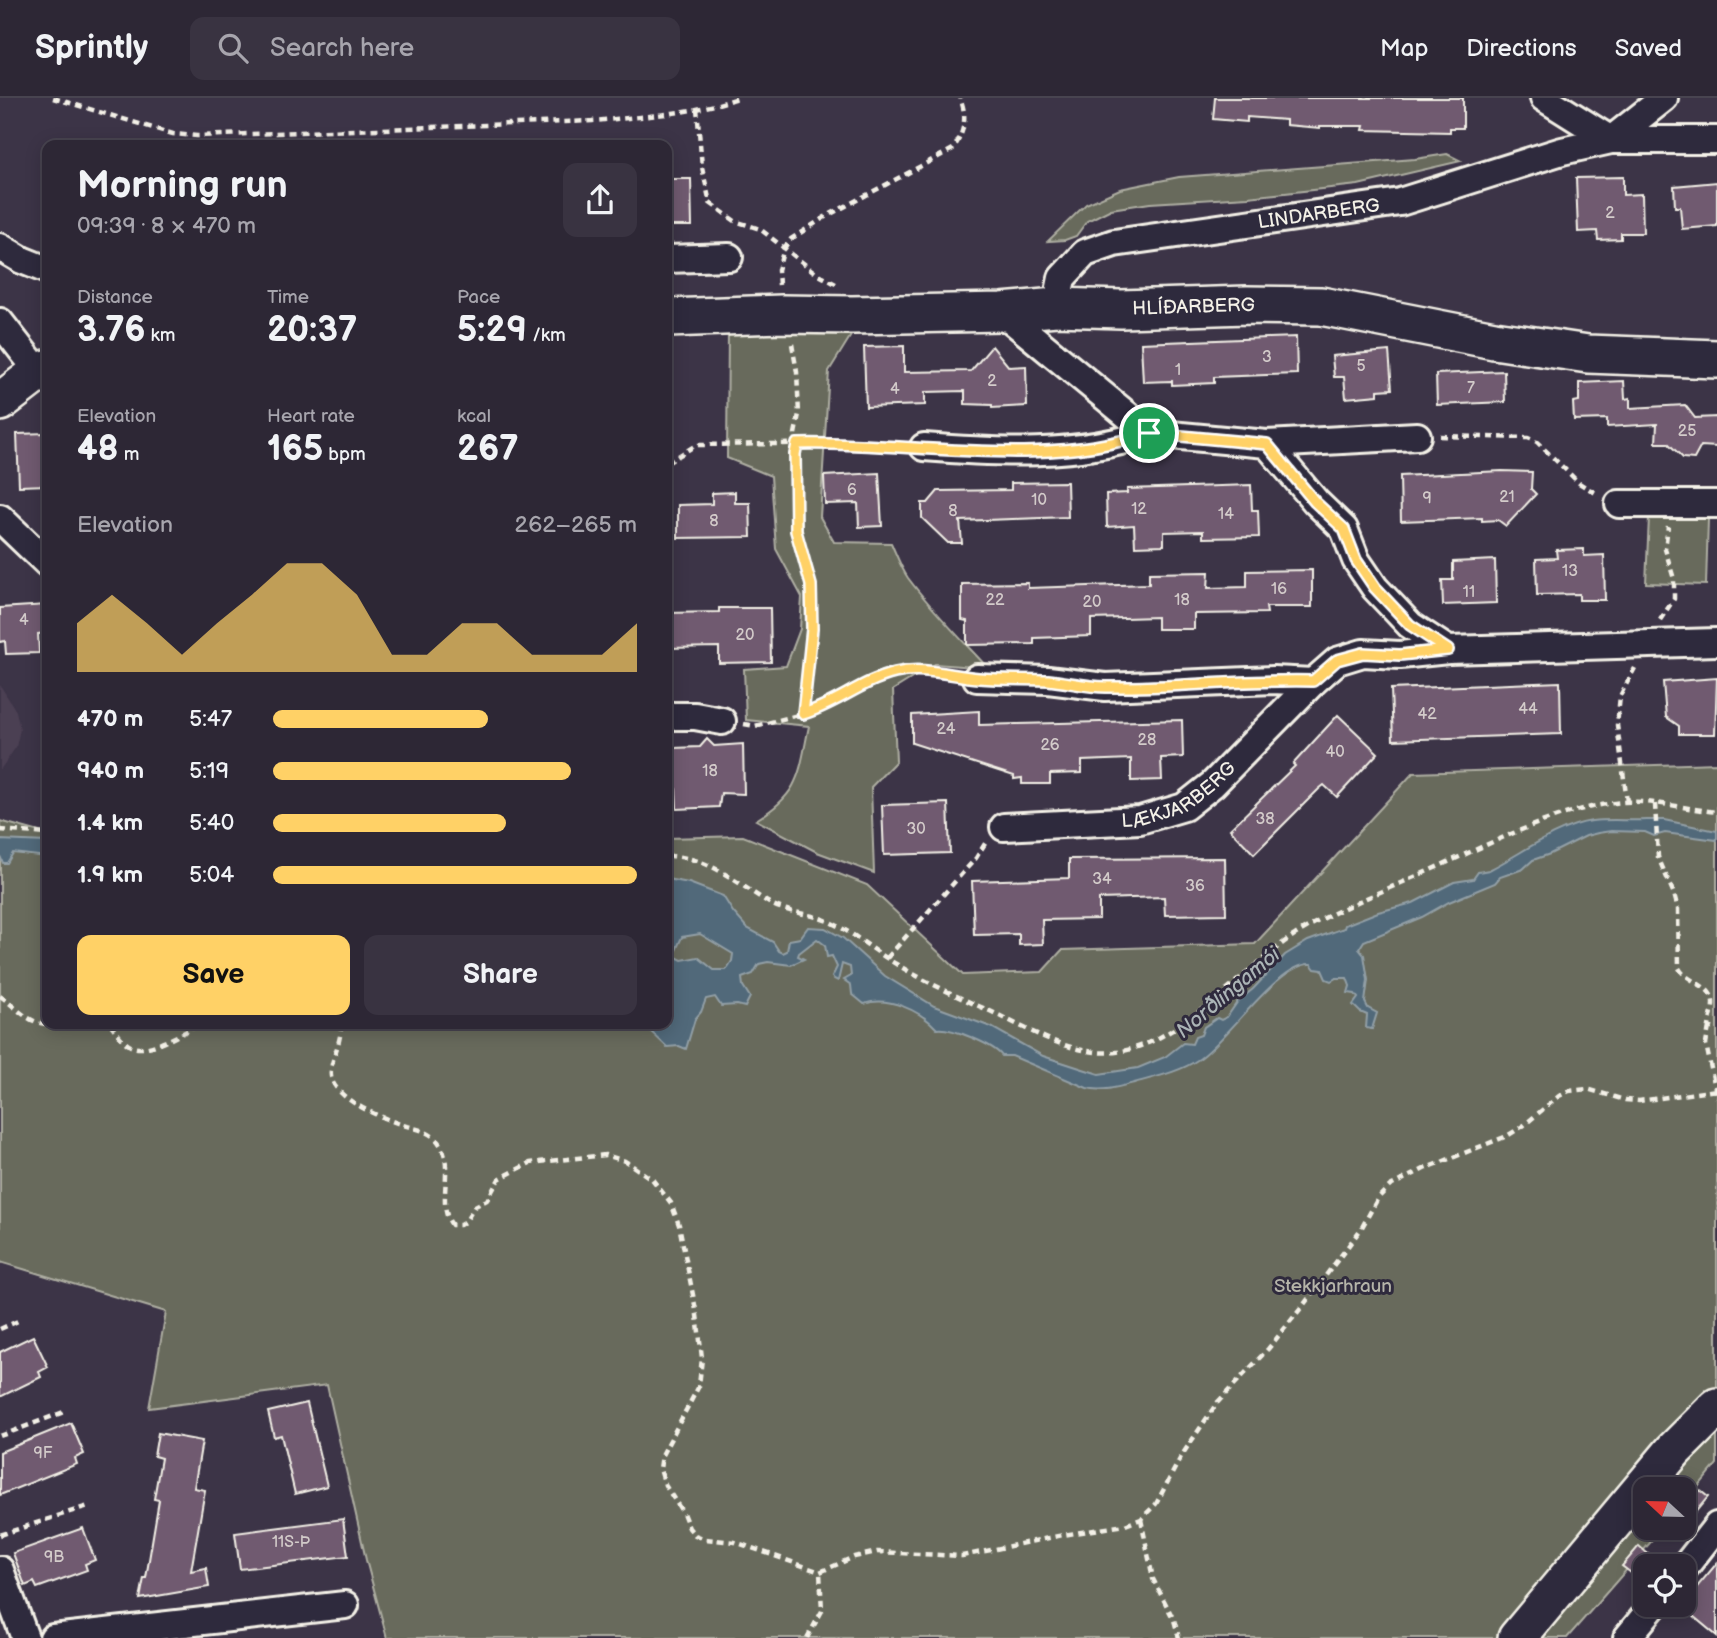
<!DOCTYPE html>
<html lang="en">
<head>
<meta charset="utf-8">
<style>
  body { margin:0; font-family:"Balsamiq Sans",sans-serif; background:#393341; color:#f1f3f6; height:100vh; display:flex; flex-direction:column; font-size:26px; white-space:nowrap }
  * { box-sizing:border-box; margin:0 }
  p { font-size:23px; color:#a7a5ad }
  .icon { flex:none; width:38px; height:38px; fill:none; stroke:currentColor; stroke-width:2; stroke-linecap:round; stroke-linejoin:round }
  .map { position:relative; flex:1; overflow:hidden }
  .sheet { position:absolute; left:42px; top:42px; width:630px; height:889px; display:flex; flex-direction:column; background:#2d2735; border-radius:14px; box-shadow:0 4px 18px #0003,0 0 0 2px #484450 }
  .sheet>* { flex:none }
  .needle { width:46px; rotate:292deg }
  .fabs { position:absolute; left:1633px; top:1379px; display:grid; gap:14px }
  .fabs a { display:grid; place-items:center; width:63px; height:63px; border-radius:14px; background:#2d2735; box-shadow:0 4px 18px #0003,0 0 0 2px #484450; font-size:35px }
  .pin { position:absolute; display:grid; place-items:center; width:60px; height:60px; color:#fff; margin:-30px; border:4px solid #fff; border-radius:50%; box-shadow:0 2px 7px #0007 }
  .round { display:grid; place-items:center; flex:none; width:74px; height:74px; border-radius:14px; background:#393341 }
  .head { display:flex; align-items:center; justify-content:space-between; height:119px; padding:0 35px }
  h1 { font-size:38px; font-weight:600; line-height:52px }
  .metrics { display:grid; grid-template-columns:repeat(3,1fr); gap:10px; height:119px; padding:7px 35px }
  .metrics div { display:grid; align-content:center }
  .metrics b { font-size:35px; font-weight:600 }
  .metrics small { font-size:19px; font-weight:400 }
  .metrics p { font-size:19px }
  .chart { height:196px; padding:14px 35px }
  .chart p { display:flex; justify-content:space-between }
  .chart svg { width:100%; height:126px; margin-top:7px; fill:#ffd166; opacity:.7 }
  .button { display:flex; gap:14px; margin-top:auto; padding:14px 35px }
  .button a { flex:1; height:80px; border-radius:14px; background:#ffd166; color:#111; font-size:28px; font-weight:600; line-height:80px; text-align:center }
  .button a+a { background:#393341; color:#f1f3f6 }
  ul { padding:0 35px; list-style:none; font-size:23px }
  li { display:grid; grid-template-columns:112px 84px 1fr; align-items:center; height:52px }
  li i { height:18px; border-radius:9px; background:#ffd166 }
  header { display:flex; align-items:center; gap:42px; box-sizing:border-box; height:98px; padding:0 35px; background:#2d2735; border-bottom:2px solid #484450 }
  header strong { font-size:33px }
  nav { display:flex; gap:38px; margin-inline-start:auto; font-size:24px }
  .search { width:490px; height:63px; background:#393341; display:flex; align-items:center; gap:18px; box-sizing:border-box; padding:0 24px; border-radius:14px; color:#a7a5ad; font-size:26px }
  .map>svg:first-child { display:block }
  .built { fill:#4c3f53 }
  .green { fill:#676a5c; stroke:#aeaea2; stroke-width:2 }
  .water { fill:#51697a; stroke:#929fa6; stroke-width:2; fill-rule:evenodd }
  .building { fill:#705a6f; stroke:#f4f1e8; stroke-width:2 }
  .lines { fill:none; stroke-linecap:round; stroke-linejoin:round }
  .street-casing { stroke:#f4f1e8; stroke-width:32 }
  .secondary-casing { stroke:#f4f1e8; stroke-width:42 }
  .path { stroke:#f4f1e8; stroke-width:4.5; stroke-dasharray:7 5; stroke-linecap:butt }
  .street { stroke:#2f2a3d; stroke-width:26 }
  .secondary { stroke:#2f2a3d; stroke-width:37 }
  .route-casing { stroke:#fff; stroke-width:14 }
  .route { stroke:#ffd166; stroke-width:9 }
  .labels { text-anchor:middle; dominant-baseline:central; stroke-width:6; stroke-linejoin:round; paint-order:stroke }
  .number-label { font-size:16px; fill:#d3cbca }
  .street-label { font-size:19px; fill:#f4f1e8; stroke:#2f2a3d }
  .park-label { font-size:19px; fill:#b5b4a9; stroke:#2f2a3d }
  .water-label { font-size:21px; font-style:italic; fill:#abb4b6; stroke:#2f2a3d }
</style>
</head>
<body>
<header>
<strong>Sprintly</strong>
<div class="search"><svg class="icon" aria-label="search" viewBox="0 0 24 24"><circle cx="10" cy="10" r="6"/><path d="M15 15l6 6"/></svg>Search here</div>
<nav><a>Map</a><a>Directions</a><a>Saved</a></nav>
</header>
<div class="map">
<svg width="1717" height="1540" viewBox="0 0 1717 1540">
  <rect width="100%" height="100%" fill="#3c3447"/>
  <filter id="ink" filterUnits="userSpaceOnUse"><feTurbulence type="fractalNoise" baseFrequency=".0143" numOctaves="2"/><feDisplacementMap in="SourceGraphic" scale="14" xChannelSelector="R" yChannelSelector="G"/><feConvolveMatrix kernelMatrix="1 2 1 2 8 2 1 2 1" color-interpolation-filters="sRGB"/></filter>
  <g filter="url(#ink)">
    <polygon class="built" points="0,587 16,613 20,631 16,649 0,672"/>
    <g class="green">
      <polygon points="1447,56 1461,63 1358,87 1248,99 1150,105 1111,111 1087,123 1076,138 1065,142 1048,143 1086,106 1120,91 1179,79 1415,61"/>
      <path d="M728,231H855L829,273L820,419L834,444L891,445C896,456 901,470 908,480C931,511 960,540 988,570L935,566L893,592L896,663L871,689L874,775L817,754L756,722C801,695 799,675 809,628L746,622L744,571L786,568L800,531L802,499L776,451L771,378L727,360Z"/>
      <polygon points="1649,419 1708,421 1706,487 1646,485"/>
      <polygon points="1717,665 1717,1293 1674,1331 1498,1540 387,1540 366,1462 327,1287 149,1310 166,1214 0,1164 0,723 47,736 47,926 667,926 667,740 743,738 867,787 963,877 1042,874 1062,852 1255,846 1413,675"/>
      <polygon points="1717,1335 1717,1366 1684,1406 1684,1391 1665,1391"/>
      <polygon points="1645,1413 1645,1430 1663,1430 1567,1540 1533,1540"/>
    </g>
    <g class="water">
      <path d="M1647,722H1664L1717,733V742L1665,735L1654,738L1645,734L1611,733L1598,735L1586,738L1550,756L1533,762L1523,771L1500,779L1495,785L1449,804L1422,819L1364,843L1359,851L1364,857L1368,882L1365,904L1368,910L1377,915L1372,931L1366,930L1367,917L1360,914L1353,907L1358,900L1355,896L1348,895L1350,888L1347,880H1336L1331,883L1326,881L1322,872L1315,871L1311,866C1279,864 1227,943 1199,961C1180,974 1155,979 1134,985C1119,989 1102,994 1087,990L1012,958H1002C993,946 950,929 937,931C920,912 888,898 864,906L852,896L851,887L844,882L851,878L850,869L842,866L838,883L834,881L832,879L837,869L832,858L827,859L825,847L817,841L799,855L798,858L804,861L791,867L768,864L759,866L753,876L742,880L743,888L750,899L745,909L737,907L721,908L715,899L706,901L701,914L695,921L686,951L679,948L667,949L648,931L650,926H667V889L672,886V879L667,873V781L689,785L723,798L733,814L747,830L773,844L779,853L783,855L787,853L789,842L800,840L808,829L825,830L843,840L885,878L934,908L991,929L1043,958L1083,971L1099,976L1138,970L1165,959L1183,945L1192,946L1195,939L1201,937L1204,929L1217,920L1221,922L1227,919L1238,903L1253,891L1285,857L1308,843L1344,830L1345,827L1378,814L1413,805L1454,784L1473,781L1478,774L1489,772C1521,756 1557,728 1592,723C1610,721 1629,723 1647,722ZM700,836L733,856L732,863L726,872H714L698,859L682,862L676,859V852L682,839Z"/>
      <polygon points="0,742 47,744 47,759 13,755 7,765 3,765 0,758"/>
    </g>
    <g class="building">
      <polygon points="1215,0 1463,0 1463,30 1450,30 1450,34 1363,32 1364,28 1320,28 1320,30 1286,27 1286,22 1247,19 1247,24 1213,21"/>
      <polygon points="1623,79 1623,97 1642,96 1643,135 1621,135 1621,141 1598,142 1597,133 1578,134 1576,80"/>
      <polygon points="667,81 691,81 692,128 667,128"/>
      <polygon points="1717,84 1717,128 1682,131 1680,109 1675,109 1674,88"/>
      <polygon points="1296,239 1297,276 1214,279 1214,285 1172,287 1172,283 1143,284 1141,245"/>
      <polygon points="904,248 904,274 971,273 992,248 1009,269 1026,268 1027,308 992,310 992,307 965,306 965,293 925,294 925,307 866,309 864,249"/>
      <polygon points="1389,253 1392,291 1378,292 1378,297 1346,300 1344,279 1334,279 1332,258"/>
      <polygon points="1504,273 1505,304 1437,307 1436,276"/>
      <polygon points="1624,283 1625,301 1630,300 1630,310 1685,307 1695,320 1717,319 1717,349 1701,348 1694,361 1683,360 1668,345 1656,345 1657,326 1607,329 1607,321 1574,322 1573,304 1579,303 1579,285"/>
      <polygon points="47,335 47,387 19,388 17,336"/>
      <polygon points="1502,373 1532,374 1531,391 1536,396 1506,428 1498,422 1482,423 1482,420 1401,423 1400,378"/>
      <polygon points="879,375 882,428 859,429 858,405 825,406 824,378"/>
      <polygon points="1067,384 1068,419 960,423 962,445 948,445 922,420 922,405 928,405 938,393 1011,392 1011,385"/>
      <polygon points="1251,387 1252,412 1258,412 1259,439 1203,440 1203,433 1164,434 1164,447 1135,448 1134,427 1107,429 1106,396 1127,395 1127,391"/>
      <polygon points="735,394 735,405 750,405 751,439 678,440 678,407 712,406 712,395"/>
      <polygon points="1584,451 1584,458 1604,457 1605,502 1579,502 1579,496 1537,497 1536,461 1557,460 1556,452"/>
      <polygon points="1495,462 1496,505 1443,507 1442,482 1453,482 1453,464"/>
      <polygon points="1312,472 1312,509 1266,509 1267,515 1194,516 1194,531 1157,531 1157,519 1091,521 1091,538 1034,540 1034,546 967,547 967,523 962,522 962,486 1028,485 1028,490 1149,486 1149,475 1209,474 1208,490 1247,489 1247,473"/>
      <polygon points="47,507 47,535 38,536 39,555 6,556 5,543 0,544 0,510"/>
      <polygon points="719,510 770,510 771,564 719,565 719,549 667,550 667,515 719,514"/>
      <polygon points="1717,580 1715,636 1679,636 1679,628 1666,619 1663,584"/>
      <polygon points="1560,584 1561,636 1393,642 1391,591"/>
      <polygon points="979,613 979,627 1182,622 1183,659 1161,660 1162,682 1131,683 1131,661 1082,663 1082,675 1050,676 1050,686 1022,686 1022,680 1014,681 1014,678 912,645 912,617"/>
      <polygon points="1338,617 1378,655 1337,699 1324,687 1319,691 1254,756 1230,731 1295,668 1293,666"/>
      <polygon points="707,641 714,648 743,646 744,696 721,695 719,709 677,711 674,650 700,649"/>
      <polygon points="948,705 950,755 884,757 882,707"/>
      <polygon points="1225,760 1226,816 1165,817 1164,799 1099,801 1099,821 1042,822 1043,846 1019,847 1019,836 974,837 972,783 1069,780 1069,761"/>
      <polygon points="33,1238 48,1269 39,1274 41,1279 0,1299 0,1254"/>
      <polygon points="307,1305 327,1388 295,1396 281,1337 274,1339 268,1314"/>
      <polygon points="71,1325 84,1356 75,1360 77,1366 0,1397 0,1354"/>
      <polygon points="158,1335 202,1343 194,1390 205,1392 191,1473 206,1470 209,1489 140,1501 144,1480 146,1480 159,1402 154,1401 161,1360 154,1358"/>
      <polygon points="1692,1386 1708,1399 1684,1428 1684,1396"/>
      <polygon points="343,1421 348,1458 240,1471 235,1435"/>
      <polygon points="83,1430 95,1462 85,1466 87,1472 37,1490 34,1484 25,1488 13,1455"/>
      <polygon points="1639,1448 1655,1462 1650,1468 1645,1468 1645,1474 1639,1481 1622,1468"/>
      <polygon points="1717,1465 1717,1538 1681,1508"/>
    </g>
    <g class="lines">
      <defs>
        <g id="street">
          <polyline points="1544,0 1611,42 1717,42"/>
          <polyline points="0,149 22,162 47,172"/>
          <polyline points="667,161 729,159"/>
          <path id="s1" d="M1056,209L1062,180L1085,155L1114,145L1400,104L1562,53L1611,42L1664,0"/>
          <polyline points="1002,214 1149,335 1267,346 1316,404 1344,431 1356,462 1375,490 1410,527 1448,552 1717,544"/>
          <polyline points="0,224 39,274"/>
          <polyline points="1267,346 1417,338"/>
          <path d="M924,349C997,355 1078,359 1149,335"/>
          <polyline points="1619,406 1717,406"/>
          <polyline points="0,420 47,465"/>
          <polyline points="977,580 1048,582 1105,589 1273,582 1313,584"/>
          <polyline points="667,618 695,618 722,623"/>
          <path id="s2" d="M1004,729L1140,722L1184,709L1213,686L1313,584L1337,563L1363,555L1400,557L1448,552"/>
          <polyline points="1684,1470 1717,1428"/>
          <polyline points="0,1472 25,1540"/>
          <polyline points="53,1540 345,1507"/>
          <polyline points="1627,1540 1654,1507"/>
        </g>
        <g id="secondary">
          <path id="s3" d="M667,220L782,216L852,217L1002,214L1056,209L1121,211L1247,207L1321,208L1494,242L1588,256L1717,261"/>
          <polyline points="0,304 39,274 47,271"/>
          <polyline points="1517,1540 1674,1352 1717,1309"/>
        </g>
      </defs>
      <use href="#street" class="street-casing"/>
      <use href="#secondary" class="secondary-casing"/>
      <g class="path">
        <path d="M53,0L173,36L197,38L592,23C640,19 692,16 738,0"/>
        <polyline points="697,10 702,69 710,105 735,123 760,131 817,176 836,186"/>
        <path d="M779,187L778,172L784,150L791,141L825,119L953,51C964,35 968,19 960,0"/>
        <polyline points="792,246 797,274 799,316 795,336 797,346 795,356 796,433 811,487 812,532 803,616"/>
        <polyline points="1440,338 1528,340 1537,344 1579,385 1599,397"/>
        <polyline points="667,365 696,347 860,345 902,349"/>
        <polyline points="1660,522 1674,501 1674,481 1665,451 1668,428"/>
        <polyline points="744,626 755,628 814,613 833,605 864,587 896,575 920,572 955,576"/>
        <polyline points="1627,704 1617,627 1620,598 1635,570"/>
        <path d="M1655,706L1658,759L1674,796L1678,811L1679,870C1687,885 1714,887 1713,906C1713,913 1710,921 1709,929L1717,932"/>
        <polyline points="0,732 47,736"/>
        <path d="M667,758C710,758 737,786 771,806C790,816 813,815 832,825C855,836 874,853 896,866C926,884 958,899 990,913C1028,931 1073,959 1116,954C1177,947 1241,874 1290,840C1331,813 1377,796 1421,776C1482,750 1558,709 1624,704C1655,702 1687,711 1717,714"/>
        <polyline points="887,860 976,760 986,744"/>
        <path d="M0,898C15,908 29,926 47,926"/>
        <path d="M110,926C117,933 123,946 133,949C151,955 185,933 201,926"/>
        <path d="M341,926C342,945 329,964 331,978C334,1001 380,1019 400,1026C415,1031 432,1032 441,1048C454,1071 436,1107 452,1127H460L466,1123L475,1108L487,1102L499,1081L530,1065L605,1057L625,1063L652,1081L671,1105L679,1127L697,1217L702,1260L699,1288L662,1357L660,1371L665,1387L683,1415L689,1430L695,1437L705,1441L735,1444L820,1474L854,1459L877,1454L962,1458L1063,1437L1125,1427L1141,1421L1156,1406L1182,1357L1217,1305L1268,1251L1302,1209L1361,1131L1378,1100L1390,1088L1424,1071L1507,1038L1523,1028L1559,998L1569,993L1587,991L1625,1002L1639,1003L1717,992"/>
        <polyline points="1709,929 1706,946 1717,1000"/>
        <polyline points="0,1231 20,1222"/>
        <polyline points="0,1338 64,1314"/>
        <polyline points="1141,1421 1153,1481 1174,1522 1179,1540"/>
        <polyline points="0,1437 88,1408"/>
        <polyline points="807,1540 822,1513 820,1474"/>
      </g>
      <use href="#street" class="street"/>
      <use href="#secondary" class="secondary"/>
    </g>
  </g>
  <g class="lines" filter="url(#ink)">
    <defs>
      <path id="route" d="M1149,335L1267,346L1315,404L1344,431L1356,462L1375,490L1410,527L1448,552L1400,557L1363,555L1337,562L1313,583C1244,581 1175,590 1106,589C1087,589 1068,584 1048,582C1025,581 1002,582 979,580C951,578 924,568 895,575C862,583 836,606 803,616L812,531L811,487L796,433L795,356L797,346C910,343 1040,372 1149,335Z"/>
    </defs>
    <use href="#route" class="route-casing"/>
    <use href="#route" class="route"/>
  </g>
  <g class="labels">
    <g class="number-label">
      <text x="1610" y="115">2</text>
      <text x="1267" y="259">3</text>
      <text x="1361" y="268">5</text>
      <text x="1178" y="272">1</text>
      <text x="992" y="283">2</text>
      <text x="1471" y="290">7</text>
      <text x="895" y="291">4</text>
      <text x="1687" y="333">25</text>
      <text x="852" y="392">6</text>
      <text x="1507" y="399">21</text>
      <text x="1427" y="400">9</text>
      <text x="1039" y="402">10</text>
      <text x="1139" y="411">12</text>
      <text x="953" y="413">8</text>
      <text x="1226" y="416">14</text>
      <text x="714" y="423">8</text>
      <text x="1570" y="473">13</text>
      <text x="1279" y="491">16</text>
      <text x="1469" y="494">11</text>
      <text x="995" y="502">22</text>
      <text x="1182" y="502">18</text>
      <text x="1092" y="504">20</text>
      <text x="24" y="522">4</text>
      <text x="745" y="537">20</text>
      <text x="1528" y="611">44</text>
      <text x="1427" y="616">42</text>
      <text x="946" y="631">24</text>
      <text x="1147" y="642">28</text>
      <text x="1050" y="647">26</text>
      <text x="1335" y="654">40</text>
      <text x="710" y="673">18</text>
      <text x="1265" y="721">38</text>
      <text x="916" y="731">30</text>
      <text x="1102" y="781">34</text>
      <text x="1195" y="788">36</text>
      <text x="43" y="1355">9F</text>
      <text x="291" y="1444">11S-Þ</text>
      <text x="54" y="1459">9B</text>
    </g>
    <g class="street-label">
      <text stroke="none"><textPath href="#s1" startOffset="301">LINDARBERG</textPath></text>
      <text stroke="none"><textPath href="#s3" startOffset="527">HLÍÐARBERG</textPath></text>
      <text stroke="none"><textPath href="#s2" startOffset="182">LÆKJARBERG</textPath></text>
    </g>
    <g class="park-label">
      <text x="1333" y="1188">Stekkjarhraun</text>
    </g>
    <g class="water-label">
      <text transform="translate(1228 895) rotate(-40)">Norðlingamói</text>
    </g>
  </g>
</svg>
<div class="fabs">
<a><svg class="needle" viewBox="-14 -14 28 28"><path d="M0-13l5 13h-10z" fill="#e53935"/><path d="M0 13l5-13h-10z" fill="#a7a5ad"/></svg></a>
<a><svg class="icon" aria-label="locate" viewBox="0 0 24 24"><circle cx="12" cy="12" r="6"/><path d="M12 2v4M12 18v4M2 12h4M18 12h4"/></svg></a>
</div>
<div class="pin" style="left:1149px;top:335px;background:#1e9e55"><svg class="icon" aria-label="arrive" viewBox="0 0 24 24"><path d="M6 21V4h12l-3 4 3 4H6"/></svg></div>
<section class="sheet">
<div class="head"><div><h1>Morning run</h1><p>09:39 · 8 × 470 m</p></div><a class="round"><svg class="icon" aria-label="share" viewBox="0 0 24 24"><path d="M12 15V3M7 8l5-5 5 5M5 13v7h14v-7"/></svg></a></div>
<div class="metrics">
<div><p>Distance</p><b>3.76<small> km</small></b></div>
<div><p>Time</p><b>20:37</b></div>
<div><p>Pace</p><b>5:29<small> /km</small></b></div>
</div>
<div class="metrics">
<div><p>Elevation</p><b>48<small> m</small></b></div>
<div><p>Heart rate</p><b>165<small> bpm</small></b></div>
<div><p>kcal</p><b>267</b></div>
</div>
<div class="chart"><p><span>Elevation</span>262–265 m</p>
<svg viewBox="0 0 160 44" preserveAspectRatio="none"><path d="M0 44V27L10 17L20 27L30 38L40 27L50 17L60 6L70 6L80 17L90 38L100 38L110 27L120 27L130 38L140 38L150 38L160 27V44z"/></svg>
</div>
<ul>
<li><b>470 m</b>5:47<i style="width:59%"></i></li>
<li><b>940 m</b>5:19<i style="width:82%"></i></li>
<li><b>1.4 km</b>5:40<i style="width:64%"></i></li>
<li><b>1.9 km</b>5:04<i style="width:100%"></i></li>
</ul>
<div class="button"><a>Save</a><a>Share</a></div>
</section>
</div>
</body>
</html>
